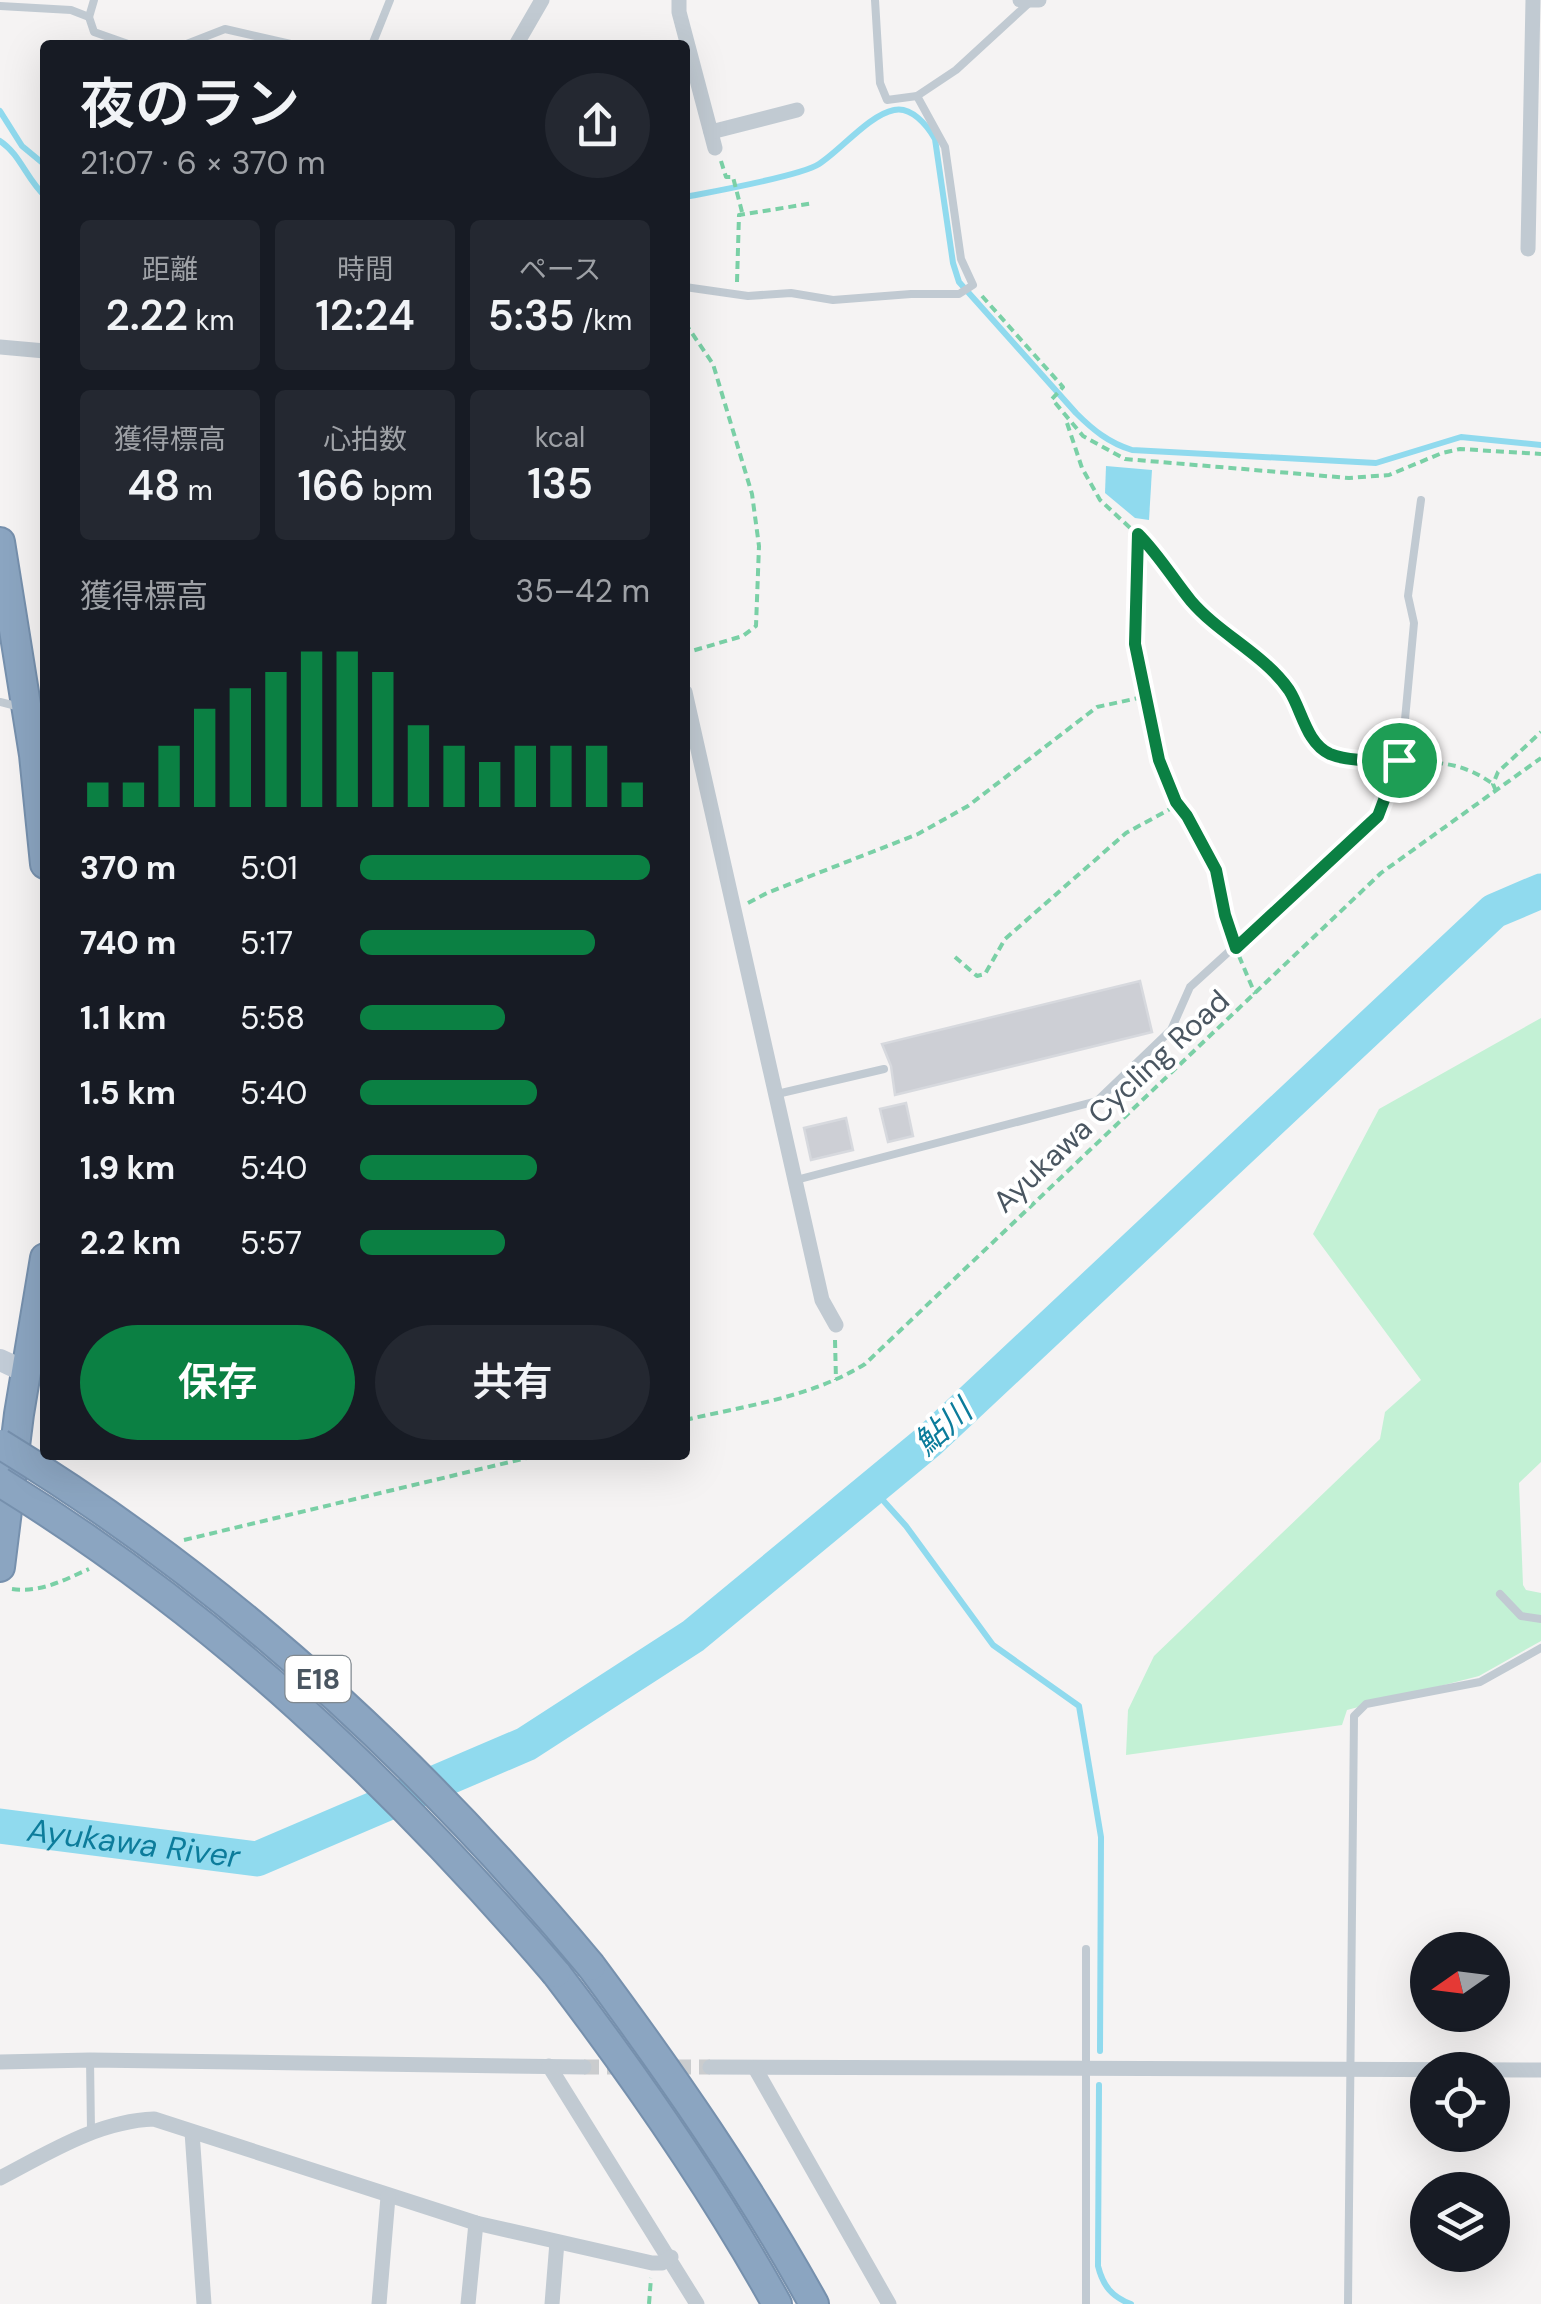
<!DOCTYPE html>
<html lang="ja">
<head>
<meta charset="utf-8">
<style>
  body { margin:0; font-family:"DM Sans","Noto Sans JP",sans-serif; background:#242831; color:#f1f3f6; height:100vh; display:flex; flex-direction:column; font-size:38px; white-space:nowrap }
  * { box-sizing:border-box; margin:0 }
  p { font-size:32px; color:#9ea1a6 }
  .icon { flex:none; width:55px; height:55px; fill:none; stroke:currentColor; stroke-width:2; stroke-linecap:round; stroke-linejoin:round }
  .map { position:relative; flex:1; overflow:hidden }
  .side { position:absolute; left:40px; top:40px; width:650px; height:1420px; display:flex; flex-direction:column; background:#171b24; border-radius:10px; box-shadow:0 10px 40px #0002 }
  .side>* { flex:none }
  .needle { width:65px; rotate:256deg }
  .fabs { position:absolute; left:1410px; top:1932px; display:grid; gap:20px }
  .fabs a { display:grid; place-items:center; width:100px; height:100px; border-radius:50%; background:#171b24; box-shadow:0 10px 40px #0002; font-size:50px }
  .pin { position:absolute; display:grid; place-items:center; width:85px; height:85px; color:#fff; margin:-42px; border:5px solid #fff; border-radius:50%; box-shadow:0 2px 10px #0007 }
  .round { display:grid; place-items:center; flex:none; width:105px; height:105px; border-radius:52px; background:#242831 }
  .summary { display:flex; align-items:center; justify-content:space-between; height:170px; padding:0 40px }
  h1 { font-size:55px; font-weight:600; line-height:75px }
  .stats { display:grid; grid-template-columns:repeat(3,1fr); gap:15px; height:170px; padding:10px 40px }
  .stats div { display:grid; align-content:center; border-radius:10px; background:#242831; text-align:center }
  .stats b { font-size:42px; font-weight:600 }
  .stats small { font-size:28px; font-weight:400 }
  .stats p { font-size:28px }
  .chart { height:280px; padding:20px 40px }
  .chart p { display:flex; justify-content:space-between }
  .chart svg { width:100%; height:180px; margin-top:10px; stroke:#0b8043; stroke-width:6 }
  .primary-button { display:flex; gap:20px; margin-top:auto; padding:20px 40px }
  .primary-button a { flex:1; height:115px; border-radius:60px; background:#0b8043; color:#fff; font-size:40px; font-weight:600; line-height:115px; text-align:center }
  .primary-button a+a { background:#242831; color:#f1f3f6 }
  ul { padding:0 40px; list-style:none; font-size:32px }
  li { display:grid; grid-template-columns:160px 120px 1fr; align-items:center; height:75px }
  li i { height:25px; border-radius:12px; background:#0b8043 }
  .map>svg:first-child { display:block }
  .green { fill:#c3f1d5 }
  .water { fill:#90daee }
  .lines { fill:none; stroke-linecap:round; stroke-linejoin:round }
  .stream { stroke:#90daee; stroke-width:6 }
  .river { stroke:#90daee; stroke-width:35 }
  .building { fill:#cdcfd5; stroke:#d7d9de; stroke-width:2.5 }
  .street-tunnel { stroke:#caccce; stroke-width:15; stroke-dasharray:15 8; stroke-linecap:butt }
  .highway-casing { stroke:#7690ad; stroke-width:32 }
  .path { stroke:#7ad0a6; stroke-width:4; stroke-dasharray:8 5; stroke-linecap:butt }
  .lane { stroke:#c1cad2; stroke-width:8 }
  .street { stroke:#c1cad2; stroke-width:15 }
  .secondary { stroke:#c1cbd6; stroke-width:22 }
  .highway { stroke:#8ba5c1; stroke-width:28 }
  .highway-bridge-casing { stroke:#7690ad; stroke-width:32; stroke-linecap:butt }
  .highway-bridge { stroke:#8ba5c1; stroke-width:28 }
  .route-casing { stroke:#fff; stroke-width:20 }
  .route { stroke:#0b8043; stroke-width:12 }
  .labels { text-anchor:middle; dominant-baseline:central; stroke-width:8; stroke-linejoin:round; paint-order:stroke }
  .shield { fill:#fff; stroke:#808990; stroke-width:2.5 }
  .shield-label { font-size:28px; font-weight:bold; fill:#4a5661 }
  .street-label { font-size:30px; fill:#4a5661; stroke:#fff }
  .water-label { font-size:32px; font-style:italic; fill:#0c7c9b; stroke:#fff }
</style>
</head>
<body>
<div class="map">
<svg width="1541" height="2304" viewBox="0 0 1541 2304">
  <rect width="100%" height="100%" fill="#f5f3f3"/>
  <polygon class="green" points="1541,1018 1541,1462 1519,1483 1523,1585 1526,1590 1541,1593 1541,1641 1479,1676 1347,1710 1342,1725 1126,1755 1128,1710 1154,1656 1380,1439 1385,1412 1421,1380 1313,1234 1379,1109"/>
  <polygon class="water" points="1106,466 1152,470 1149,520 1135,518 1105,493"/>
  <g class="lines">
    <g class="stream">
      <polyline points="0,111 22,146 45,165"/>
      <path d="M0,141C20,154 27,180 45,196"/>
      <path d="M685,197C711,192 801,176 819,164C841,150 869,115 894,110C911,106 927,125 935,139L953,263L959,282L1076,413C1093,430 1109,443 1132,450L1376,463L1461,437L1541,445"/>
      <polyline points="872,1488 906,1526 993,1645 1079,1706 1101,1837 1100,2051"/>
      <path d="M1099,2085L1098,2266C1103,2286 1112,2297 1131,2304"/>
    </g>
    <path class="river" id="s1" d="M0,1826L257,1859L526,1744L693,1636L929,1441L1494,911L1541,891"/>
  </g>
  <g class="building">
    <polygon points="1140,981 1152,1032 895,1095 891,1066 882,1044"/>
    <polygon points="906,1103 913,1136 888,1142 880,1109"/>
    <polygon points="846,1118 853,1150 811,1160 804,1128"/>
  </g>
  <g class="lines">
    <polyline class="street-tunnel" points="584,2067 710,2067"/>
    <defs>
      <g id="highway">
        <polyline points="0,542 34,755 45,864"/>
        <polyline points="0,1567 19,1414 45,1258"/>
        <path d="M591,1966C672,2075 748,2185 814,2304"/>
        <path d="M556,1973C637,2079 712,2187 777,2304"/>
      </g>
    </defs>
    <use href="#highway" class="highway-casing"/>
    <g class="path">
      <polyline points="721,161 726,177 733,177 742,212"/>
      <polyline points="737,282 739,215 814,203"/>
      <polyline points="982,296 1063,387 1052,399 1083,436 1125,459 1349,478 1389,475 1442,453 1460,449 1541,454"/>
      <polyline points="685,323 713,364 752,494 759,546 756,626 743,636 685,653"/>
      <polyline points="1067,423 1082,468 1100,500 1154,550 1193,602 1266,666 1290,691 1310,735 1319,747 1332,755 1384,760"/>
      <path d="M1409,761C1444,763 1463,763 1493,784"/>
      <polyline points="1496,791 1493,784 1498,772 1541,732"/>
      <polyline points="1176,801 1187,816 1217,870 1231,933"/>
      <polyline points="748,903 767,893 918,834 968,806 1097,707 1143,697"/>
      <polyline points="1239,956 1255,994"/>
      <path d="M955,957L977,976L985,974L1005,939L1126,833L1172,808L1176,801C1154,758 1133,669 1133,620C1133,592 1136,563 1138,535"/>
      <polyline points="835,1340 836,1380"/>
      <path d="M685,1420C745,1406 812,1397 865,1364L1381,873L1541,758"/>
      <polyline points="184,1540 539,1455"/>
      <path d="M12,1589C41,1593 64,1580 89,1569"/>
      <polyline points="649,2304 651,2278"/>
    </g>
    <g class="lane">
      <polyline points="94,0 89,17 94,32 131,45"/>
      <polyline points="875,0 880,83 887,100 917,96 956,70 1030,2"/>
      <polyline points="0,6 71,10 89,17"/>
      <polyline points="184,45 225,29 295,45"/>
      <polyline points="372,45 390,0"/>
      <polyline points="685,287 748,296 791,293 833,300 911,294 959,294 973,285 961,259 945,147 917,96"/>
      <polyline points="0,702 20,707"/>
      <polyline points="777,1094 884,1069"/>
      <polyline points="796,1180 1097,1101 1171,1030 1190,987 1378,816 1403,741 1414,623 1408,596 1421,500"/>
      <polyline points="1500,1594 1521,1616 1541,1619"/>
      <polyline points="1086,1949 1086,2304"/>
      <polyline points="90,2060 91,2130"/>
      <polyline points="1348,2304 1354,1716 1366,1704 1480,1682 1541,1648"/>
    </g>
    <g class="street">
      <polyline points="679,0 679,12 715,148"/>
      <polyline points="1020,0 1039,0"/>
      <polyline points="516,45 542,0"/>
      <polyline points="711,132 797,110"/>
      <polyline points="1528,249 1533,0"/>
      <polyline points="0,347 45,351"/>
      <polyline points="685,692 822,1300 836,1325"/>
      <polyline points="0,2062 90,2060 584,2067"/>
      <polyline points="549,2066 697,2304"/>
      <polyline points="710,2067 1541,2070"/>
      <polyline points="755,2068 889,2304"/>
      <polyline points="192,2132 204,2304"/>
      <path d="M0,2178C48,2153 98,2121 154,2119L476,2223L652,2263H662L671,2257"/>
      <polyline points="379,2304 388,2197"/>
      <polyline points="468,2304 476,2223"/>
      <polyline points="552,2304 557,2242"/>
    </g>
    <polyline class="secondary" points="0,1360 26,1372"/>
    <use href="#highway" class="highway"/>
    <defs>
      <g id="highway-bridge">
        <path d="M0,1444C227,1582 421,1761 591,1966"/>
        <path d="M0,1482C216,1615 392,1782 556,1973"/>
      </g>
    </defs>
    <use href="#highway-bridge" class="highway-bridge-casing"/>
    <use href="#highway-bridge" class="highway-bridge"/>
  </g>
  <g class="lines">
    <defs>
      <path id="route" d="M1138,534C1159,555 1173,579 1191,601C1219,634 1264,654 1289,690C1302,710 1306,743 1330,754C1349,762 1378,760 1399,760L1378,816L1236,948L1225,915L1216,870L1187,816L1176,802L1159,760L1135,644Z"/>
    </defs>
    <use href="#route" class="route-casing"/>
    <use href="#route" class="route"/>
  </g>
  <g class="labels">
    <rect class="shield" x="285.5" y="1656" width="65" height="46" rx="8"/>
    <g class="shield-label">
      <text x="318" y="1679">E18</text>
    </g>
    <g class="street-label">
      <text transform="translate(1111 1101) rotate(-43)">Ayukawa Cycling Road</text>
    </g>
    <g class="water-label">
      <text transform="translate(943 1427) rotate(-42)">鮎川</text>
      <text stroke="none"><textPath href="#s1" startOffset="135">Ayukawa River</textPath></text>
    </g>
  </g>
</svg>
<div class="fabs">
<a><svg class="needle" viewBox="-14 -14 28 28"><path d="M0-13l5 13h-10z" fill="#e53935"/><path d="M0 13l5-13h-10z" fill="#9ea1a6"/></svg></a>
<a><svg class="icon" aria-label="locate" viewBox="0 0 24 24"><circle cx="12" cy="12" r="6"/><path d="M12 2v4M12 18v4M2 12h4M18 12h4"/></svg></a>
<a><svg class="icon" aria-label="layers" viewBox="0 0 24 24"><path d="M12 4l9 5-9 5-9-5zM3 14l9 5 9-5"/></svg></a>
</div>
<div class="pin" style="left:1399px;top:760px;background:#1e9e55"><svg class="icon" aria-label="arrive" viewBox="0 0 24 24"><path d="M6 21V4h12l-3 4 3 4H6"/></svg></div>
<section class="side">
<div class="summary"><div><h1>夜のラン</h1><p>21:07 · 6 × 370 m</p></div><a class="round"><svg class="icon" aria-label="share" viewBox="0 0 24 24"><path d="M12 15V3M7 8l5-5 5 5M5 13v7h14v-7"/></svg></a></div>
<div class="stats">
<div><p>距離</p><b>2.22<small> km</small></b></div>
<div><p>時間</p><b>12:24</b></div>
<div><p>ペース</p><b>5:35<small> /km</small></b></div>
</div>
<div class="stats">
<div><p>獲得標高</p><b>48<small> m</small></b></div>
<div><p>心拍数</p><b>166<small> bpm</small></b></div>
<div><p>kcal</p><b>135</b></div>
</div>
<div class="chart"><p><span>獲得標高</span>35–42 m</p>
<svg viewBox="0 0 160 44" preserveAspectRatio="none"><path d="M5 44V38M15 44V38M25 44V29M35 44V20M45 44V15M55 44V11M65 44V6M75 44V6M85 44V11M95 44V24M105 44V29M115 44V33M125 44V29M135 44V29M145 44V29M155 44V38"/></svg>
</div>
<ul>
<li><b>370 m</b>5:01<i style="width:100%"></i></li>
<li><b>740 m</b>5:17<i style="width:81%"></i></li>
<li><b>1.1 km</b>5:58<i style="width:50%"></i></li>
<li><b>1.5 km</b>5:40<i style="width:61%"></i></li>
<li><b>1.9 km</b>5:40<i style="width:61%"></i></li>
<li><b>2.2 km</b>5:57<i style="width:50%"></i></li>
</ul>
<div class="primary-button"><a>保存</a><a>共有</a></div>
</section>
</div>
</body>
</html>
